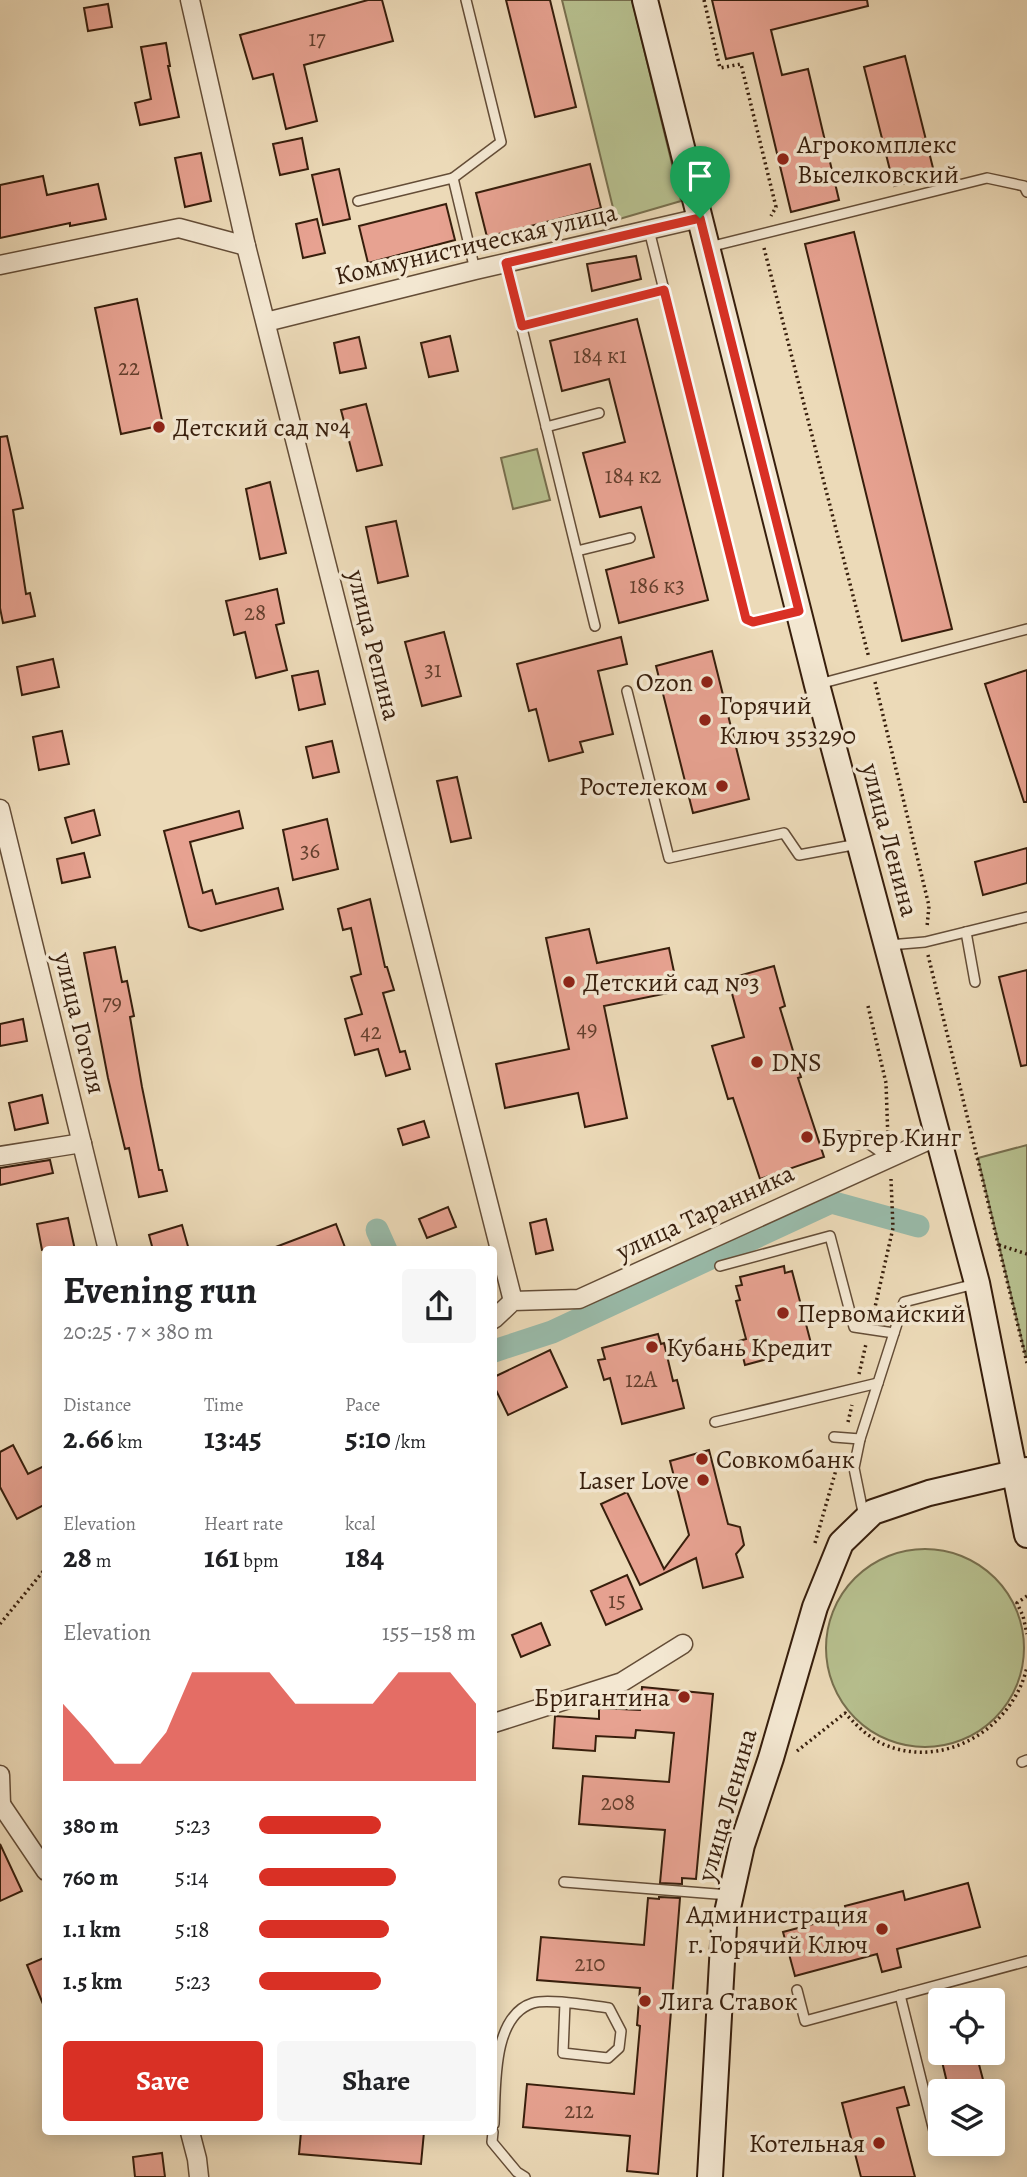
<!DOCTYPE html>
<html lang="en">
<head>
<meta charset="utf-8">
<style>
  body { margin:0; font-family:Alegreya,serif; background:#f6f6f6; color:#202124; height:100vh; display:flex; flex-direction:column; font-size:26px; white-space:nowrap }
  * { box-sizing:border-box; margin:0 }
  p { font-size:23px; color:#757577 }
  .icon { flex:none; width:38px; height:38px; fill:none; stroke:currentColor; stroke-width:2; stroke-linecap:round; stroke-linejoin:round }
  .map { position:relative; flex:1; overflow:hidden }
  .panel { position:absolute; left:42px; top:1246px; width:455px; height:889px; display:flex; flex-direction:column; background:#fff; border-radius:7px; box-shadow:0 4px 18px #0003 }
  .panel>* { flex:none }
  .fabs { position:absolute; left:928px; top:1988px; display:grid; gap:14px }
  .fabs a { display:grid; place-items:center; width:77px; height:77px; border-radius:7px; background:#fff; box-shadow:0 4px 18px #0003; font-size:35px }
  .pin { position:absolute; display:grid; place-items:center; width:60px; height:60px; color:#fff; margin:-72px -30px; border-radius:50% 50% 50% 0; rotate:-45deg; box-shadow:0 0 7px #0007 }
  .pin .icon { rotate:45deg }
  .round { display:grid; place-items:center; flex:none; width:74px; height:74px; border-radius:7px; background:#f6f6f6 }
  .overview { display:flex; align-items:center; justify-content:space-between; height:119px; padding:0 21px }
  h1 { font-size:38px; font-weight:700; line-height:52px }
  .figures { display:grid; grid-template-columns:repeat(3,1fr); gap:10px; height:119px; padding:7px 21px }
  .figures div { display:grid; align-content:center }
  .figures b { font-size:30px; font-weight:700 }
  .figures small { font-size:19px; font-weight:400 }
  .figures p { font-size:19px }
  .chart { height:196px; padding:14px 21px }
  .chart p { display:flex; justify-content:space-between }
  .chart svg { width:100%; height:126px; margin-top:7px; fill:#d93025; opacity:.7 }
  .cta { display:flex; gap:14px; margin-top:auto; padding:14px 21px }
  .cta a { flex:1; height:80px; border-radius:7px; background:#d93025; color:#fff; font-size:28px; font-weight:700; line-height:80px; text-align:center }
  .cta a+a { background:#f6f6f6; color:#202124 }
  ul { padding:0 21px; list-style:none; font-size:23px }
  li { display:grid; grid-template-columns:112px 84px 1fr; align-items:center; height:52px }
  li i { height:18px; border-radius:9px; background:#d93025 }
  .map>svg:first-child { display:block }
  .green { fill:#b7c08f; stroke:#776f4e; stroke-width:2 }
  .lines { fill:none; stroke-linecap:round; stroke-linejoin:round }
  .canal { stroke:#9ba; stroke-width:23 }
  .building { fill:#e7a291; stroke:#371e0c; stroke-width:2 }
  .lane-casing { stroke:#644d37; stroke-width:12 }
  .street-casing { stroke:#644d37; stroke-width:21 }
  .secondary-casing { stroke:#371e0c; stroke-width:28 }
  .path { stroke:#371e0c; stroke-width:3.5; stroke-dasharray:2 3.5; stroke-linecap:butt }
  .lane { stroke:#f3e7d1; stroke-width:9 }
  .street { stroke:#f3e7d1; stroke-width:18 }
  .secondary { stroke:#f3e7d1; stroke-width:24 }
  .route-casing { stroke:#fff; stroke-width:14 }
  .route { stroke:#d93025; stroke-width:9 }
  .poi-dot { fill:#8f2418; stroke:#f3e7d1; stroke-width:2.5 }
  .labels { text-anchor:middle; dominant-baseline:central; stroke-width:7; stroke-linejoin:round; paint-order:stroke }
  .number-label { font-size:23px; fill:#633f2d }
  .poi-label { font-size:26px; fill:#371e0c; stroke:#f3e7d1; text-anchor:start }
  .street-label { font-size:26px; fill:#371e0c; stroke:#f3e7d1 }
</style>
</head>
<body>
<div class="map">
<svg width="1027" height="2177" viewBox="0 0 1027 2177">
  <rect width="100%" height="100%" fill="#ecdab8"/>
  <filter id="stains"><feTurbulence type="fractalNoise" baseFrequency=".00286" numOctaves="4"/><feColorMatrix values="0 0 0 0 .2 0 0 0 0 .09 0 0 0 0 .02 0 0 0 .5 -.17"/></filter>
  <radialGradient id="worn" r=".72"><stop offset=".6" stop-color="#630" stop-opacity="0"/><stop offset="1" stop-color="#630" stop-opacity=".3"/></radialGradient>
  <g class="green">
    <polygon points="562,0 632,0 681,201 616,220"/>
    <polygon points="537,449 550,500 513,509 501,458"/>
    <polygon points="1027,1145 1027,1357 1026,1357 978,1158"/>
    <circle cx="925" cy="1648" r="99"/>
  </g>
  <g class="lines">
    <g class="canal">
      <polyline points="377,1230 386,1250"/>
      <polyline points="494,1351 552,1332 831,1202 918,1226"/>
    </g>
  </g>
  <g class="building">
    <polygon points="368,0 382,0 393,41 304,65 317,121 286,129 273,74 253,79 240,35"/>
    <polygon points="506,0 550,0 576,107 535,117"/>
    <polygon points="712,0 867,0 868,6 771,30 782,75 808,69 839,200 791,212 753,53 726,59"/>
    <polygon points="108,4 112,27 88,31 84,8"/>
    <polygon points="166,43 170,66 168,66 179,117 140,125 135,103 151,99 141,47"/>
    <polygon points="905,56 935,176 894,186 864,67"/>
    <polygon points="302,138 308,169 280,175 273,144"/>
    <polygon points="201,153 211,201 185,207 175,158"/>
    <polygon points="590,164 601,208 487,237 476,193"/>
    <polygon points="339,169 350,219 323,225 312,175"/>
    <polygon points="43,176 47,195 98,184 106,219 70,226 70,223 0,238 0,185"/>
    <polygon points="446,204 455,240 368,263 359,226"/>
    <polygon points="317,219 325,253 303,258 296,224"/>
    <polygon points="854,232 952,629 902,641 805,244"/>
    <polygon points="636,256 641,279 592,291 587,264"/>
    <polygon points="137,299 163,425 121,434 95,308"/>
    <polygon points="637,319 708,600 619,623 606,570 654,557 641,507 600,517 583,453 625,442 609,379 562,391 550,341"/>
    <polygon points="450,336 458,371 429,377 421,343"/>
    <polygon points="359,337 366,368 340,373 334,343"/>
    <polygon points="366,404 382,465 357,471 341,410"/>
    <polygon points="7,436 23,508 13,510 26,594 30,593 35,616 3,623 0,608 0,437"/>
    <polygon points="270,482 286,553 260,559 246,489"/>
    <polygon points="396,521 408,576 378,583 366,527"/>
    <polygon points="277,589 284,623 276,625 287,670 256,678 245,632 234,635 226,601"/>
    <polygon points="444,632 461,696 422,706 405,642"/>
    <polygon points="621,637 627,664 598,671 613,734 580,742 583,752 549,761 536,709 529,711 517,664"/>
    <polygon points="712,651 749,799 693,813 656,666"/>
    <polygon points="53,659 59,687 22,695 17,667"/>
    <polygon points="1027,670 1027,802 1024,802 985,684"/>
    <polygon points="318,671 325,704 299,710 292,676"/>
    <polygon points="62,731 69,764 39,770 33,737"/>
    <polygon points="332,741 339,772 313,778 306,747"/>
    <polygon points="457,777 471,838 451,842 437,781"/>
    <polygon points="94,810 100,835 72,843 65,818"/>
    <polygon points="239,811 243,828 190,842 203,893 212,890 216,904 278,888 283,909 201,931 189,927 164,831"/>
    <polygon points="327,819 338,869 293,880 283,830"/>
    <polygon points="1027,848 1027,883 983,895 975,862"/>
    <polygon points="84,853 90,877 62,883 57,859"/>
    <polygon points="370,899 385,967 387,967 394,990 383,993 400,1052 405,1051 410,1069 386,1076 378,1049 355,1055 345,1019 362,1014 351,977 361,974 351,928 343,930 338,909"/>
    <polygon points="589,929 597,963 669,948 678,991 604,1006 627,1118 585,1127 578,1093 505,1108 496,1064 569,1049 546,938"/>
    <polygon points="115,947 122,982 127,981 134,1016 130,1017 142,1087 159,1170 162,1170 167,1191 139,1197 129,1148 125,1149 108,1078 84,953"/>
    <polygon points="774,966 785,1006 780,1008 801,1077 798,1078 824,1157 760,1179 733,1098 728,1099 712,1046 744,1037 728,979"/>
    <polygon points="1027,970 1027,1065 1021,1066 999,977"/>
    <polygon points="23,1019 27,1041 0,1046 0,1024"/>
    <polygon points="42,1095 48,1123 15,1130 9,1103"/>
    <polygon points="424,1121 429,1137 403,1145 398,1129"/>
    <polygon points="50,1160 53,1173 0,1185 0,1168"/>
    <polygon points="448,1207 456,1227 427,1238 419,1219"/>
    <polygon points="68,1218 75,1250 42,1250 37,1224"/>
    <polygon points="546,1219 553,1250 536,1254 530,1223"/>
    <polygon points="336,1224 346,1250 273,1250 273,1248"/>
    <polygon points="182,1225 189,1250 153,1250 149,1235"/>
    <polygon points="784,1266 785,1273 792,1271 812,1347 745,1365 739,1341 746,1339 736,1301 740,1300 736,1286 742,1285 740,1277"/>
    <polygon points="658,1334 661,1344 664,1343 673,1381 677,1380 684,1408 622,1424 610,1378 604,1380 598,1360 605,1359 602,1348"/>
    <polygon points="550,1350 567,1387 508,1415 494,1386 494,1377"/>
    <polygon points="13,1445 28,1474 46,1465 46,1504 17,1519 0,1487 0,1452"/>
    <polygon points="709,1450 728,1524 740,1527 744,1545 736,1554 743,1577 703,1588 696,1558 640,1585 601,1504 627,1492 664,1569 689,1535 670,1461"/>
    <polygon points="627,1575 642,1609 606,1625 591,1591"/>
    <polygon points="541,1623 550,1645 521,1657 512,1635"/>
    <polygon points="642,1687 713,1694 696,1879 682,1878 682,1884 660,1883 665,1830 579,1824 583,1776 669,1782 674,1733 636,1730 635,1738 596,1736 595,1751 553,1748 555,1716 599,1719 599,1708 640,1710"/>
    <polygon points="0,1844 22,1891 0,1901"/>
    <polygon points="968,1883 980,1927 897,1949 901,1967 882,1972 877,1954 795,1976 783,1932 847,1915 845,1906 903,1891 905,1900"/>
    <polygon points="659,1897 680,1898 658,2174 627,2171 630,2136 523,2127 527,2084 634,2094 640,2026 637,2025 640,1988 537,1980 541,1937 644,1945 648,1898 659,1899"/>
    <polygon points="46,1957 46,2008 45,2009 27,1965"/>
    <polygon points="940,2053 976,2053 986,2091 949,2091"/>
    <polygon points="904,2087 909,2105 897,2108 915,2177 861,2177 842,2103"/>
    <polygon points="301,2132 424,2132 421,2164 299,2154"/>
    <polygon points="162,2153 165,2177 135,2177 133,2157"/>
  </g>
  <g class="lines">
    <defs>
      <g id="lane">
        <polyline points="453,178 501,142 466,0"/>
        <polyline points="358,201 453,178 475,270"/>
        <polyline points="649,230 746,619 753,622 797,611"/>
        <polyline points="709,247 987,178 1024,186 1027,192"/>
        <polyline points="506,263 595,626"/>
        <polyline points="522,326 664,290"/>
        <polyline points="546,427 599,413"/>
        <polyline points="577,551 630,538"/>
        <polyline points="819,684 1027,629"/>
        <polyline points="627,691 669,858 784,833 799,855 858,844"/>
        <polyline points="966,932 975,982"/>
        <polyline points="889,945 925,942 1027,917"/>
        <polyline points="858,1136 889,1158"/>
        <polyline points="720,1266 830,1236 854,1327 894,1333"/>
        <polyline points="715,1422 878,1383"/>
        <polyline points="834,1437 860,1439"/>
        <polyline points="864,1517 854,1468 860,1439 904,1302 975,1284"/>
        <polyline points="1022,1762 1027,1760"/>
        <polyline points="564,1882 729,1895"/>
        <polyline points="797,1990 805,2021 1027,1961"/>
        <polyline points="900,1995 934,2131"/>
        <path d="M494,2124C496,2089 491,2016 533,2003C548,1998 592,2006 609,2008L621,2031L619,2048L608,2058L563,2053L565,2003"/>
        <polyline points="493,2132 492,2142 517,2172 525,2177"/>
      </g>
      <g id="street">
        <polyline points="190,0 246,246 513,1301"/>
        <polyline points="0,265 179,228 246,246"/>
        <polyline points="266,322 475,270 700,218"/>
        <polyline points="0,809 108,1250"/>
        <polyline points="0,1156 82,1143"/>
        <polyline points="494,1319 513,1301 579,1299 938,1136"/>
        <polyline points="494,1723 622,1682 683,1644"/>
        <polyline points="0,1775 1,1804"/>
        <polyline points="0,1803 46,1871"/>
        <polyline points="190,2132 197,2159 199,2177"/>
      </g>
      <g id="secondary">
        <polyline points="645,0 817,685 977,1283 1027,1535"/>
        <polyline points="710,2177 724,1926 742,1845 771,1758 815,1607 841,1543 873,1512 929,1493 1027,1470"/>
      </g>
    </defs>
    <use href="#lane" class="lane-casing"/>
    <use href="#street" class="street-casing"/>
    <use href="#secondary" class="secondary-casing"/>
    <g class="path">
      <polyline points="704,0 720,68 741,64 776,207 771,216"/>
      <polyline points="764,248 869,658"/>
      <polyline points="875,682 929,906 927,927"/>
      <polyline points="928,955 1027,1363"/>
      <polyline points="868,1006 886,1083 888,1140"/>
      <polyline points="999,1245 1027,1254"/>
      <polyline points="873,1316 893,1228 891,1179"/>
      <polyline points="859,1374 866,1344"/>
      <polyline points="848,1422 852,1405"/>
      <polyline points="815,1543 838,1463"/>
      <polyline points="1027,1596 1017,1603 1023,1616 1027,1634"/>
      <polyline points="0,1624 46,1568"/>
      <path d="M797,1751L845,1713C856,1725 868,1737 883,1744C944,1771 1013,1728 1027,1667"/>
    </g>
    <use href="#lane" class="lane"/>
    <use href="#street" class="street"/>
    <use href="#secondary" class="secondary"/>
  </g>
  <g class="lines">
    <defs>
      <polygon id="route" points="700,218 799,611 753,622 746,619 664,290 522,326 506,263"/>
    </defs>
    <use href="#route" class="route-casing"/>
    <use href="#route" class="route"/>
  </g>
  <g class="poi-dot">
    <circle cx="783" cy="159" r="7"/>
    <circle cx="159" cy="427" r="7"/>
    <circle cx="707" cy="682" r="7"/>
    <circle cx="705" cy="720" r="7"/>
    <circle cx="722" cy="786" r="7"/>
    <circle cx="569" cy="982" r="7"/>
    <circle cx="757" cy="1062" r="7"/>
    <circle cx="807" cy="1137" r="7"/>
    <circle cx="783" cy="1313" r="7"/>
    <circle cx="652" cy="1347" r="7"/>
    <circle cx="702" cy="1459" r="7"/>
    <circle cx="703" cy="1480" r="7"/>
    <circle cx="684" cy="1697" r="7"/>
    <circle cx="882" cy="1929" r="7"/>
    <circle cx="645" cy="2001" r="7"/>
    <circle cx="879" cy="2143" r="7"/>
  </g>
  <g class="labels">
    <g class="number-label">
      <text x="317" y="38">17</text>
      <text x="600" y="355">184 к1</text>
      <text x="129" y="367">22</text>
      <text x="633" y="475">184 к2</text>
      <text x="657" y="585">186 к3</text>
      <text x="255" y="612">28</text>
      <text x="433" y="669">31</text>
      <text x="310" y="850">36</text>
      <text x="112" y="1002">79</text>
      <text x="587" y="1028">49</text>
      <text x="371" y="1031">42</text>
      <text x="641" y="1379">12А</text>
      <text x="617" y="1600">15</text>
      <text x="618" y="1802">208</text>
      <text x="590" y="1963">210</text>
      <text x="579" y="2110">212</text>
    </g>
    <g class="poi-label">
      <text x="797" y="144">Агрокомплекс<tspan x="797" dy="30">Выселковский</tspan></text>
      <text x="173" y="427">Детский сад №4</text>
      <text x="693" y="682" text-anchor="end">Ozon</text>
      <text x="719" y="705">Горячий<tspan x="719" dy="30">Ключ 353290</tspan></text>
      <text x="708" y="786" text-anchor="end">Ростелеком</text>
      <text x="583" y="982">Детский сад №3</text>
      <text x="771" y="1062">DNS</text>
      <text x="821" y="1137">Бургер Кинг</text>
      <text x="797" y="1313">Первомайский</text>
      <text x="666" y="1347">Кубань Кредит</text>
      <text x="716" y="1459">Совкомбанк</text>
      <text x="689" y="1480" text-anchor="end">Laser Love</text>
      <text x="670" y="1697" text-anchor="end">Бригантина</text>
      <text x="868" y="1914" text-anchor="end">Администрация<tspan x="868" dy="30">г. Горячий Ключ</tspan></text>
      <text x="659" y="2001">Лига Ставок</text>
      <text x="865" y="2143" text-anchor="end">Котельная</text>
    </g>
    <g class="street-label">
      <text transform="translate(476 244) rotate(-13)">Коммунистическая улица</text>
      <text transform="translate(374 645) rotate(76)">улица Репина</text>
      <text transform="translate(890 840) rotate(75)">улица Ленина</text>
      <text transform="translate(80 1023) rotate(76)">улица Гоголя</text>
      <text transform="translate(705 1212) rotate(-25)">улица Таранника</text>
      <text transform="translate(727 1805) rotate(-74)">улица Ленина</text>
    </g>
  </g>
  <rect width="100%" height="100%" filter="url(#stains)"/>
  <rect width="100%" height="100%" fill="url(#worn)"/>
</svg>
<div class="fabs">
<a><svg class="icon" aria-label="locate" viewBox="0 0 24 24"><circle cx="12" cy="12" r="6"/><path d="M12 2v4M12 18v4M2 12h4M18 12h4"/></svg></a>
<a><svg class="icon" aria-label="layers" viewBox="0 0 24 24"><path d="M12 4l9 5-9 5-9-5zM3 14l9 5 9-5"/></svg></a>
</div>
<div class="pin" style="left:700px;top:218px;background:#1e9e55"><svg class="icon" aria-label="arrive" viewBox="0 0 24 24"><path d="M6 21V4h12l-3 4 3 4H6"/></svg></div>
<section class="panel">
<div class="overview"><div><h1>Evening run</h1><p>20:25 · 7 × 380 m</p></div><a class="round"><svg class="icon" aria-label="share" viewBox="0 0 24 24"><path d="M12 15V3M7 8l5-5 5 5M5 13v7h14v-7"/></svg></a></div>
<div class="figures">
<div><p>Distance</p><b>2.66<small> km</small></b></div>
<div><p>Time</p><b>13:45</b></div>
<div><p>Pace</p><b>5:10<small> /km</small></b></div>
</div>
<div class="figures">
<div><p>Elevation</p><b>28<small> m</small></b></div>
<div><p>Heart rate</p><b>161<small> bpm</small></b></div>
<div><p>kcal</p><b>184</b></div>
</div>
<div class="chart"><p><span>Elevation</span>155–158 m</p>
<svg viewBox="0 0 160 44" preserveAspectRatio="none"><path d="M0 44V17L10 27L20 38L30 38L40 27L50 6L60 6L70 6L80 6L90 17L100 17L110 17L120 17L130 6L140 6L150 6L160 17V44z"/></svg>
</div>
<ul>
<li><b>380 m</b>5:23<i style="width:56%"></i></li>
<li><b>760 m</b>5:14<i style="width:63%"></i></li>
<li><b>1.1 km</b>5:18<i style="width:60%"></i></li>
<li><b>1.5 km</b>5:23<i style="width:56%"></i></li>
</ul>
<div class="cta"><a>Save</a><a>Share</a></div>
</section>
</div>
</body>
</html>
